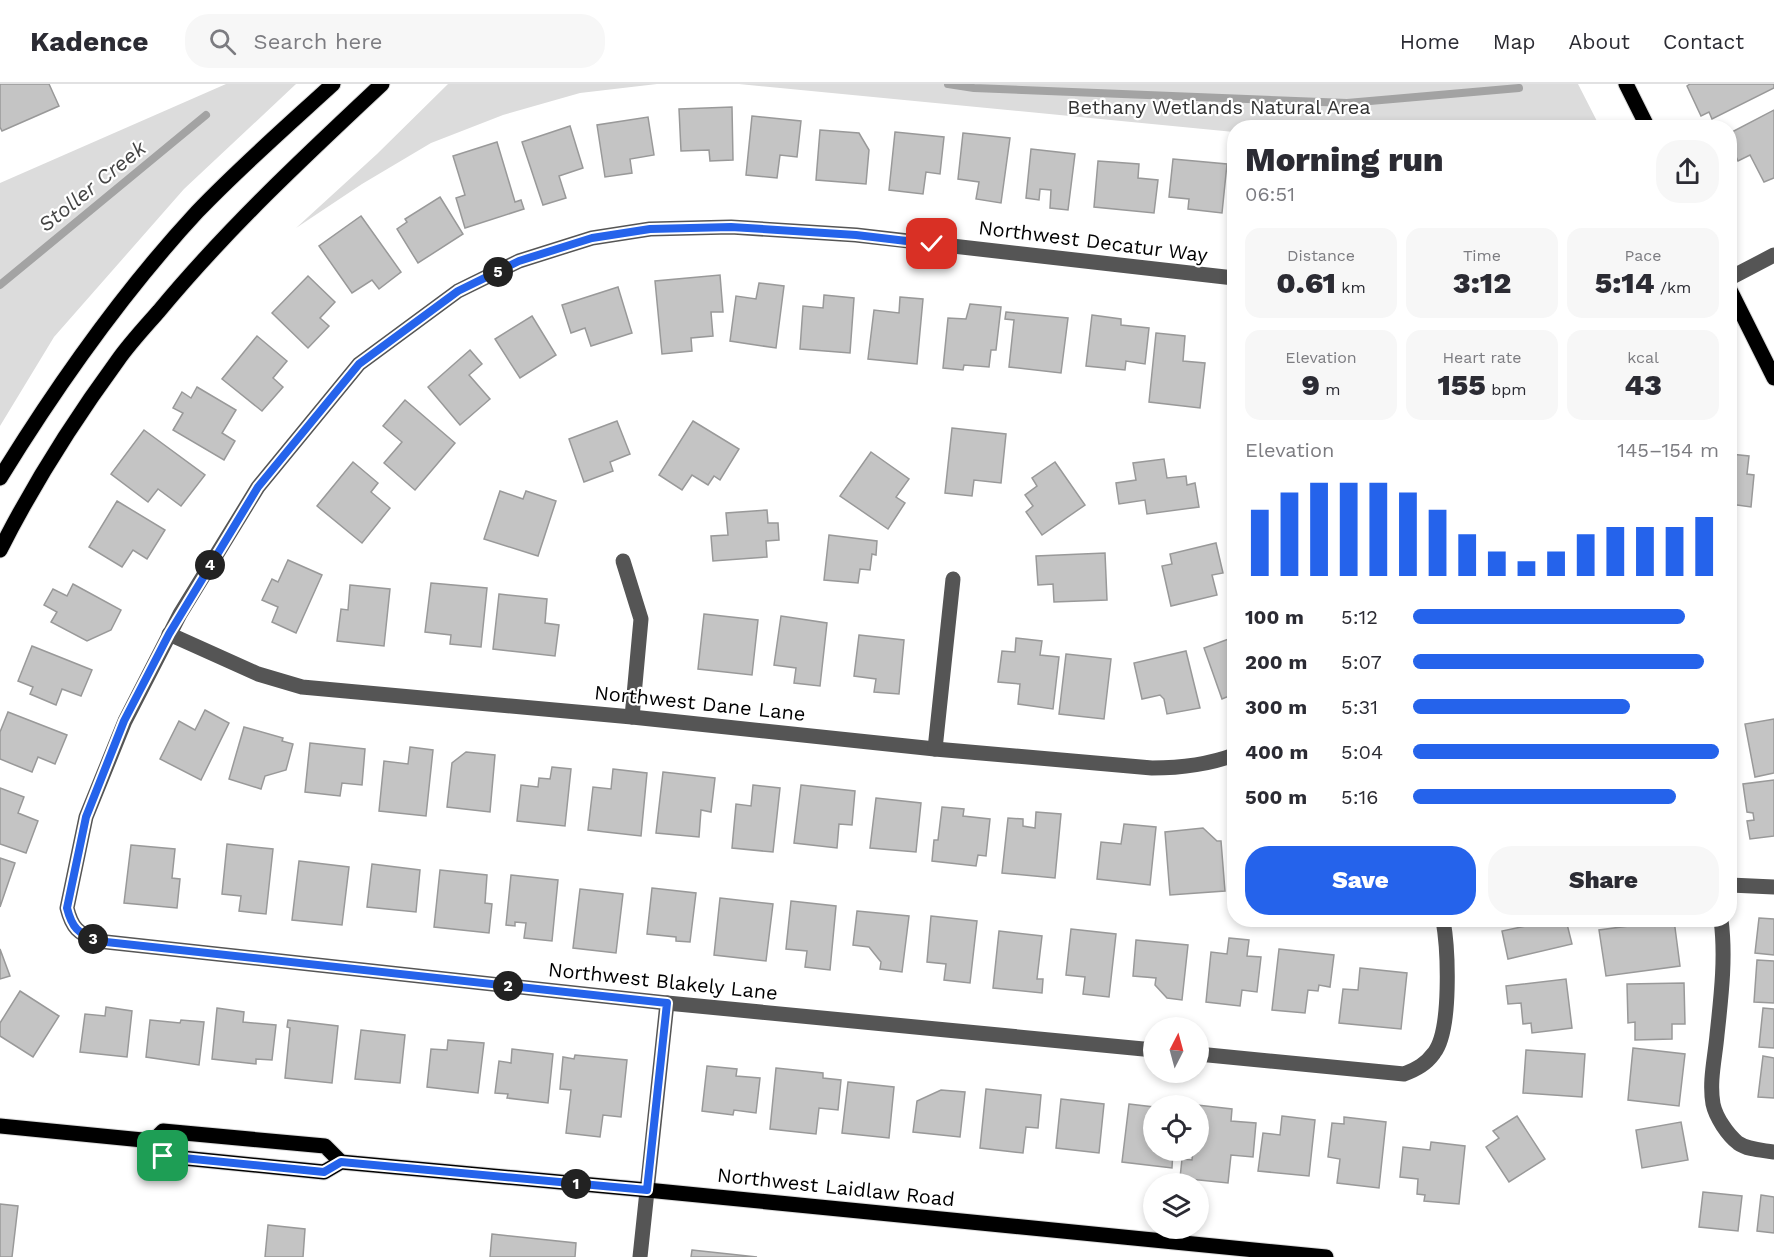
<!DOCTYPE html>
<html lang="en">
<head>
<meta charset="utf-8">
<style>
  body { margin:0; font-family:"Work Sans",sans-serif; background:#f7f7f7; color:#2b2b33; height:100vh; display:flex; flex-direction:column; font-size:22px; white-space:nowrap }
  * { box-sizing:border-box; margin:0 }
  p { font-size:20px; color:#7c7c81 }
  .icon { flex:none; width:33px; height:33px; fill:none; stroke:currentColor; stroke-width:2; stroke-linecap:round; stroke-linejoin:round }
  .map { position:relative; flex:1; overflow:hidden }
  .sheet { position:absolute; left:1227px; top:36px; width:510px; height:807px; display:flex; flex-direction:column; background:#fff; border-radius:24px; box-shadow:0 3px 9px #0003 }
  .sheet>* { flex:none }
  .needle { width:39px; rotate:6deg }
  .fabs { position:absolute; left:1143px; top:933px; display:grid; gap:12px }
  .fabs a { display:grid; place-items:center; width:66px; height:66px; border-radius:50%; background:#fff; box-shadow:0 3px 9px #0003; font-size:30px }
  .pin { position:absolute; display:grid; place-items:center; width:51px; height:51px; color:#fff; margin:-26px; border-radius:12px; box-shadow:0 3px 9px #0006 }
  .km { position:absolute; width:30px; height:30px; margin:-15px; border-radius:50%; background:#222; color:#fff; font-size:16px; line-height:30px; text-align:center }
  .round { display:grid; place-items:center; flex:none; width:63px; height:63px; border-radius:24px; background:#f7f7f7 }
  .summary { display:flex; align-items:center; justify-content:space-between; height:102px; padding:0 18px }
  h1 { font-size:33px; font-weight:800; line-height:45px }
  .figures { display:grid; grid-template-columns:repeat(3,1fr); gap:9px; height:102px; padding:6px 18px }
  .figures div { display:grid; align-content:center; border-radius:15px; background:#f7f7f7; text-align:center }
  .figures b { font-size:30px; font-weight:800 }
  .figures small { font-size:16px; font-weight:400 }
  .figures p { font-size:16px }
  .chart { height:168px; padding:12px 18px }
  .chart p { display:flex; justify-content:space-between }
  .chart svg { width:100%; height:108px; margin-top:6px; stroke:#2563eb; stroke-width:6 }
  .primary-button { display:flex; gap:12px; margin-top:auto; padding:12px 18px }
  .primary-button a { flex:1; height:69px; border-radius:24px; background:#2563eb; color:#fff; font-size:24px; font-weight:800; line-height:69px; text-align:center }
  .primary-button a+a { background:#f7f7f7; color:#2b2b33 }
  ul { padding:0 18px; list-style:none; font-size:20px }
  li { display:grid; grid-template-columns:96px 72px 1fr; align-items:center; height:45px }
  li i { height:15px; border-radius:8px; background:#2563eb }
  header { display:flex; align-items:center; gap:36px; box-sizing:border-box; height:84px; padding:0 30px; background:#fff; border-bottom:2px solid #e1e1e2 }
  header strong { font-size:28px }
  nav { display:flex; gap:33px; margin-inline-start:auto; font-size:21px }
  .search { width:420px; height:54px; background:#f7f7f7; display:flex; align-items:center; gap:15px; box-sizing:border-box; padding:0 21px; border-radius:24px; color:#7c7c81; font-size:22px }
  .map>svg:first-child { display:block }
  .green { fill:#dcdcdc }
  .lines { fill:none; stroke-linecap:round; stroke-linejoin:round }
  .stream { stroke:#a3a3a3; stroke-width:8 }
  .building { fill:#c4c4c4; stroke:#999; stroke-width:1.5 }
  .major-casing { stroke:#dbdbdb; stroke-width:17 }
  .minor { stroke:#555; stroke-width:15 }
  .major { stroke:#000; stroke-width:15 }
  .route-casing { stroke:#fff; stroke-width:12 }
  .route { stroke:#2563eb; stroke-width:8 }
  .labels { text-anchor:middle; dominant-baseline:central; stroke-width:4.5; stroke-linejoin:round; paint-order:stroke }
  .park-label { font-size:20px; fill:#333; stroke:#fff }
  .street-label { font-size:20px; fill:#000; stroke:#fff }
  .water-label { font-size:21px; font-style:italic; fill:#444; stroke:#fff }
</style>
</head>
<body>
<header>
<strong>Kadence</strong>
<div class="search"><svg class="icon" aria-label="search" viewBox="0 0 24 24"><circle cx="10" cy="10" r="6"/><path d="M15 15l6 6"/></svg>Search here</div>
<nav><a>Home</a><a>Map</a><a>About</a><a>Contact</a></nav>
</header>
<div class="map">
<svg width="1774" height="1173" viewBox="0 0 1774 1173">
  <rect width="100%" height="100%" fill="#fff"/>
  <g class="green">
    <polygon points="226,0 296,0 184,105 54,253 0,342 0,99"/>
    <polygon points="448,0 657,0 580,9 503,31 431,59 362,100 296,144 377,70"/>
    <polygon points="739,0 1578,0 1600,43 1234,44 1234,48"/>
  </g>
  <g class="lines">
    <g class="stream">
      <polyline points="948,0 974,4 1347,19 1519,4"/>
      <polyline points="0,201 206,31"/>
    </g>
  </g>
  <g class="building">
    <polygon points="0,0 49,0 59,22 2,47 0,43"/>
    <polygon points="1690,0 1774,0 1774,4 1712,35 1709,28 1701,32 1687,2"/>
    <polygon points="732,23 733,76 710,77 709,66 681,67 679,25"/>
    <polygon points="1774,26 1774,94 1764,98 1750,71 1738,77 1730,59 1730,49"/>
    <polygon points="752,32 801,37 797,73 780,71 777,94 746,91"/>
    <polygon points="648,33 654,71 630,75 632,89 605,93 597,41"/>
    <polygon points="570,42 583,84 559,92 566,114 543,121 522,58"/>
    <polygon points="820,46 859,49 869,66 866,100 816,96"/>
    <polygon points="895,48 944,53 940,90 926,88 923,110 889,106"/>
    <polygon points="963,49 1010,54 1001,119 976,115 979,98 958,95"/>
    <polygon points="497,58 515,118 521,116 524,125 465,144 456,114 465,111 453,72"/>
    <polygon points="1031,65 1075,70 1068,126 1050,124 1051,106 1040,105 1039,116 1026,114"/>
    <polygon points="1173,75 1227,80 1222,129 1188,125 1189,115 1169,113"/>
    <polygon points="1098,77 1139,80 1138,94 1158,96 1154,129 1094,123"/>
    <polygon points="440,113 463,150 418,179 397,145 407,138 405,135"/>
    <polygon points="361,132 401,188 379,205 372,196 352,209 319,162"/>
    <polygon points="720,191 723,228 711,228 713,252 691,254 692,267 662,270 655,197"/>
    <polygon points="308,192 335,218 320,234 329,242 308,264 272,229"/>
    <polygon points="759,199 784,202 776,264 730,257 736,212 756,215"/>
    <polygon points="618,203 632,249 591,262 585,244 571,249 562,221"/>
    <polygon points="824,211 854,214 850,269 800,265 803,222 823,224"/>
    <polygon points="900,213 923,215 917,280 868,275 874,226 899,229"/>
    <polygon points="970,220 1001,223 996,266 991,266 989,283 964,281 963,286 943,284 948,234 966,235"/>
    <polygon points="1006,228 1068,234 1061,289 1009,283 1014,236 1005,235"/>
    <polygon points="1092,231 1121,235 1121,241 1149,244 1145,280 1126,277 1125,286 1086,282"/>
    <polygon points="532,232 556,271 520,294 495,255"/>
    <polygon points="1156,249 1185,252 1183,277 1205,279 1200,324 1149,318"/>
    <polygon points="257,252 287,277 273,294 283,303 262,327 222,295"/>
    <polygon points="470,266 482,280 469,291 490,315 460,341 428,303"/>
    <polygon points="197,303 236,326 222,349 235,357 224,376 173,346 183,329 173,324 182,308 191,314"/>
    <polygon points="405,316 455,359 415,406 384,379 402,358 383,342"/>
    <polygon points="617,337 630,370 610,378 613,387 584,398 569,355"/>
    <polygon points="693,337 739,365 720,396 714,392 708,401 692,391 682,406 659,391"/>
    <polygon points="952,344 1006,350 1001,399 974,396 972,412 945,409"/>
    <polygon points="144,346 205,391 181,422 158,405 148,418 111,390"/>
    <polygon points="871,368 909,395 896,413 905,419 888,445 840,412"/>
    <polygon points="1730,370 1749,372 1747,390 1754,391 1751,423 1730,420"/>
    <polygon points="1164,375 1167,394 1186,392 1187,401 1195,399 1199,423 1147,430 1145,416 1119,420 1116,399 1136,396 1133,379"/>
    <polygon points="353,378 378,399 371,408 390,424 362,459 317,422"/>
    <polygon points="1055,378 1085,421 1042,451 1026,428 1033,422 1025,411 1037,402 1032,394"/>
    <polygon points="500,407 523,415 526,407 556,417 538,472 484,455"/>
    <polygon points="117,417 165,446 147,475 133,466 122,483 89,463"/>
    <polygon points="767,426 768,439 778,439 779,456 766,457 767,473 713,477 711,452 728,451 726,429"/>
    <polygon points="829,451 877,457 876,471 872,470 870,486 860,485 858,499 824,496"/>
    <polygon points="1216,459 1223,489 1212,491 1217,511 1171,522 1162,482 1172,480 1170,470"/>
    <polygon points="1105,469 1107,516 1054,518 1053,500 1038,501 1036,472"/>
    <polygon points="288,476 322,491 296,549 272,538 278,523 262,516 272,495 278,498"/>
    <polygon points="431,499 487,504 481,563 450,560 451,551 425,548"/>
    <polygon points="73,500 121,526 111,546 87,557 51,538 57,528 44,521 53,505 67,512"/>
    <polygon points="350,501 390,505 384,562 337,557 341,525 348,526"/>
    <polygon points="499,510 547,515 545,539 559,541 555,572 493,565"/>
    <polygon points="704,530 758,536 752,591 698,585"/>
    <polygon points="781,532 827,539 820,602 794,599 796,584 774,581"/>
    <polygon points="859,551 904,556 899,610 874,608 876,595 854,592"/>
    <polygon points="1234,553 1234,610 1222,615 1204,564"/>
    <polygon points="1016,554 1042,557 1040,571 1059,573 1053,625 1018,620 1020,600 998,598 1002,567 1015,568"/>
    <polygon points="32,562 92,586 81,612 62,605 56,621 30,610 33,603 18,597"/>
    <polygon points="1186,567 1200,624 1167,630 1164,615 1160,611 1142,615 1134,579"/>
    <polygon points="1066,570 1111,575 1104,635 1059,630"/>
    <polygon points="205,626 229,639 201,696 160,675 179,637 195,646"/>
    <polygon points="8,628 67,651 55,680 38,673 32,688 0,675 0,648"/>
    <polygon points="1774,635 1774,689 1755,693 1745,640"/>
    <polygon points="244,643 283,654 282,657 293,660 286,686 265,692 261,705 229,695"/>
    <polygon points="310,659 365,665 362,701 342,699 340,712 305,708"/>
    <polygon points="410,663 433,666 426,732 379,727 384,677 408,680"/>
    <polygon points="466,668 495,671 490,728 447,723 452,679"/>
    <polygon points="552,683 571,685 565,742 517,737 521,701 538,703 539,694 550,695"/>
    <polygon points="613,685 647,689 641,752 588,746 593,703 611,705"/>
    <polygon points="663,688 715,694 711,728 701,726 699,753 656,749"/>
    <polygon points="1774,696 1774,752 1750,755 1747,737 1754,736 1753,729 1747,728 1743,700"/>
    <polygon points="753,701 780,704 773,768 732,764 736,720 751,722"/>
    <polygon points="801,701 855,707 852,741 839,740 837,764 794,759"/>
    <polygon points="0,704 24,713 18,729 38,737 26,769 0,760"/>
    <polygon points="876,714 921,719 916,768 870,764"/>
    <polygon points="942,723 964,725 963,732 990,735 986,772 978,771 976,782 932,777 934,756 938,756"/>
    <polygon points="1036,728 1061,730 1055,794 1002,789 1008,734 1023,735 1023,742 1035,744"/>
    <polygon points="1124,740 1156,743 1150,801 1097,795 1101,758 1121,760"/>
    <polygon points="1203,744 1217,757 1221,757 1225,807 1170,811 1165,748"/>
    <polygon points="227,760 273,765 266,830 239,827 241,812 222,810"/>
    <polygon points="131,761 175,765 172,794 180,795 177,824 124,819"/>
    <polygon points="0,774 15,779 0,823"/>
    <polygon points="299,777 349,783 342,841 292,836"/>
    <polygon points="372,780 420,786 416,828 367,823"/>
    <polygon points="440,786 487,791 485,819 492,820 489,849 434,843"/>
    <polygon points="511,791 558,796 552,857 524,854 526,839 515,838 515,842 506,841"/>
    <polygon points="652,804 696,809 690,858 676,857 676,853 647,850"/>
    <polygon points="580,805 623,810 616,869 573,864"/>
    <polygon points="720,814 773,820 766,877 714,871"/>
    <polygon points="791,817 836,822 830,886 805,883 807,867 786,865"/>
    <polygon points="857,827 909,832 902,888 880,885 881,878 869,863 853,861"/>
    <polygon points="931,832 977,837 970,899 944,896 946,880 927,878"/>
    <polygon points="1759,834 1774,835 1774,871 1755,869"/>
    <polygon points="1525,836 1566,836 1572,860 1508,875 1502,847 1526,842"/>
    <polygon points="1674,836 1680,882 1606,892 1599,846"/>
    <polygon points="1071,845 1116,850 1109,913 1083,910 1085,893 1066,891"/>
    <polygon points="999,847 1042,852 1037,895 1043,895 1042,909 993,904"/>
    <polygon points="1229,854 1249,856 1247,872 1261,873 1257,908 1242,906 1240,922 1206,918 1211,868 1227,870"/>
    <polygon points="1136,856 1188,861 1182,916 1167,914 1155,901 1156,894 1133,892"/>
    <polygon points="0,865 10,892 0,895"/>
    <polygon points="1279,865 1334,871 1330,903 1319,901 1318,907 1308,906 1305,929 1272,926"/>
    <polygon points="1757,876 1774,877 1774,919 1754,918"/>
    <polygon points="1360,884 1407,889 1401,945 1339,939 1343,905 1358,906"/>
    <polygon points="1566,895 1572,944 1532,949 1531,939 1523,940 1521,919 1508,920 1506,902"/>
    <polygon points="1684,899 1685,940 1672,940 1672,955 1635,956 1635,938 1628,939 1627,900"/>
    <polygon points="20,907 59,932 33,973 0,952 0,939"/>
    <polygon points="106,923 132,927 127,973 80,968 85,930 105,932"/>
    <polygon points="217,924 244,928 243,938 276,941 272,976 256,975 256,980 212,975"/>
    <polygon points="1763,924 1774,925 1774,964 1759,963"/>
    <polygon points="150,936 180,939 181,936 204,938 199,981 146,973"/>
    <polygon points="288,936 338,942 332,999 285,994 290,944 287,943"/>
    <polygon points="361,946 405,951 400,999 355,995"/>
    <polygon points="448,956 484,959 478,1009 427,1003 431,965 447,966"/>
    <polygon points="1633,964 1685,970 1679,1022 1628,1016"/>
    <polygon points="512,965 553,970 548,1019 507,1014 508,1010 495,1009 499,977 511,979"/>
    <polygon points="1526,966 1585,970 1582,1013 1523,1009"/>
    <polygon points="575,971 627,976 621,1033 603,1031 600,1053 566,1049 571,1006 560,1005 563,973 574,975"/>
    <polygon points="1763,972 1774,974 1774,1014 1758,1013"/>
    <polygon points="707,982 737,985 736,992 760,994 756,1029 734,1026 733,1031 702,1027"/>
    <polygon points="776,984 823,989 823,994 841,996 838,1026 819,1024 816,1050 770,1045"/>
    <polygon points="848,998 894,1003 889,1054 842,1049"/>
    <polygon points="986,1005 1041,1011 1038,1044 1026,1043 1023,1069 980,1064"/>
    <polygon points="941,1006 965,1008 960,1053 913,1048 917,1017"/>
    <polygon points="1061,1015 1104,1020 1099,1069 1056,1064"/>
    <polygon points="1129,1020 1154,1023 1154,1066 1173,1066 1172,1084 1122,1078"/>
    <polygon points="1197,1021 1232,1025 1231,1037 1256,1039 1253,1073 1231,1071 1228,1099 1180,1094 1182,1075 1192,1076 1193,1066 1198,1066"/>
    <polygon points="1282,1032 1315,1036 1309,1092 1258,1087 1263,1049 1280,1051"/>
    <polygon points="1517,1032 1545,1075 1509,1098 1486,1063 1499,1054 1493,1047"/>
    <polygon points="1344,1033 1386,1038 1379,1104 1337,1099 1340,1075 1328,1073 1332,1039 1344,1040"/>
    <polygon points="1681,1038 1688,1076 1642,1084 1636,1046"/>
    <polygon points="1431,1058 1465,1062 1459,1120 1424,1117 1425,1111 1417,1110 1418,1095 1400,1093 1403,1063 1430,1066"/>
    <polygon points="1703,1108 1742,1112 1738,1147 1699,1143"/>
    <polygon points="1761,1111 1774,1113 1774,1149 1757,1147"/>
    <polygon points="0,1120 18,1122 12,1173 0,1173"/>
    <polygon points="268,1141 305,1145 303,1173 265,1173"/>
    <polygon points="492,1150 576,1159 575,1173 490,1173"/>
    <polygon points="692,1166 757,1173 691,1173"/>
  </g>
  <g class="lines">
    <defs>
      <g id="major">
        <polyline points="1626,0 1648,44"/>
        <polyline points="1730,206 1774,294"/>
        <path d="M0,394C58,300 122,209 197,128C240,83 287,42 333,0"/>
        <path d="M0,466C34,399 74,336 118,276C130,259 145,243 159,227C227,145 304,73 382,0"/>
        <polyline points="0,1042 153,1057"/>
        <polyline points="153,1057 163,1072 324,1088 341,1078 647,1106 1326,1173"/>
        <polyline points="153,1057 163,1047 325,1062 341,1078"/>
      </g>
    </defs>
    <use href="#major" class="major-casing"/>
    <g class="minor">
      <polyline points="1730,194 1774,171"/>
      <polyline points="623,477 641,535 632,633"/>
      <path d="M169,550L258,590L302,603L632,633L935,665L1152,684C1181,684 1207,681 1234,671"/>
      <polyline points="935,665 953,495"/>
      <polyline points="1730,801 1774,803"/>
      <path d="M1721,836C1726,873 1721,914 1717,951C1715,974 1709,997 1713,1020C1716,1034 1728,1051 1738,1059C1748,1066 1762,1066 1774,1068"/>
      <path d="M1154,966L667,919L97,857C78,849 72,844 67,824L86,733L125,637L180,530L258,403L359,280L458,207L519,177L592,154L650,145L731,143L856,151L1234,194"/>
      <path d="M1198,970L1404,990C1417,985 1426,980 1434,969C1452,946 1448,864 1443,836"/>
      <polyline points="640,1173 667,919"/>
    </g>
    <use href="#major" class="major"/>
  </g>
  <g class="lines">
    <defs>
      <path id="route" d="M163,1072L324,1088L341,1078L647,1106L667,919L97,857C78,849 72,844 67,824L86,733L124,637L169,550L258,403L359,280L458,207L519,177L592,154L650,145L731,143L856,151L932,160"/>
    </defs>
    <use href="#route" class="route-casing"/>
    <use href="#route" class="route"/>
  </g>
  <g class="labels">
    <g class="park-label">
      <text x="1219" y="23">Bethany Wetlands Natural Area</text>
    </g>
    <g class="street-label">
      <text transform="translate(1093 157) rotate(7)">Northwest Decatur Way</text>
      <text transform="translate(700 619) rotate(6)">Northwest Dane Lane</text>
      <text transform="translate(663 897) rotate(6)">Northwest Blakely Lane</text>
      <text transform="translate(836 1103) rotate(6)">Northwest Laidlaw Road</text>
    </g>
    <g class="water-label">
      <text transform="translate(92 102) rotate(-39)">Stoller Creek</text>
    </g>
  </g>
</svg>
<div class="fabs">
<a><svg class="needle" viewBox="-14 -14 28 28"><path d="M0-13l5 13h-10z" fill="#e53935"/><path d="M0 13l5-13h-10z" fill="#7c7c81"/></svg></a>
<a><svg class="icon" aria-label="locate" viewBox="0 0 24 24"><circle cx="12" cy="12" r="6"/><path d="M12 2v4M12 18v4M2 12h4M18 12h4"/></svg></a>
<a><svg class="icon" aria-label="layers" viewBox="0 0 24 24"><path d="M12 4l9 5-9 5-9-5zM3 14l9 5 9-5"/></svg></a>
</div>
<div class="pin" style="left:163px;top:1072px;background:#1e9e55"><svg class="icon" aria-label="arrive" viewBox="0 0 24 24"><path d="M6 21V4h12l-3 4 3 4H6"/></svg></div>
<div class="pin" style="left:932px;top:160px;background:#d93025"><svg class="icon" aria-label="check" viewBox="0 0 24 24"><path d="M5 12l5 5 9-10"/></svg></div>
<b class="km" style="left:576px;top:1100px">1</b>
<b class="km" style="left:508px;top:902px">2</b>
<b class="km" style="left:93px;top:855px">3</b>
<b class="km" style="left:210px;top:481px">4</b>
<b class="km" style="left:498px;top:188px">5</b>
<section class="sheet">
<div class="summary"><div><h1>Morning run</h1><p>06:51</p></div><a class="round"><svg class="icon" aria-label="share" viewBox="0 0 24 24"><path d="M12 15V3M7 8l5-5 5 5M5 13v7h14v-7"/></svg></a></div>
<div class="figures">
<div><p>Distance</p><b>0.61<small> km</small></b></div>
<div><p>Time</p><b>3:12</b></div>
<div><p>Pace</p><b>5:14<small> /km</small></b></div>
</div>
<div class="figures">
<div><p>Elevation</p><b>9<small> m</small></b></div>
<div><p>Heart rate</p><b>155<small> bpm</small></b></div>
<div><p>kcal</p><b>43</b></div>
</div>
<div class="chart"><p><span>Elevation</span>145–154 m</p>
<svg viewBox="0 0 160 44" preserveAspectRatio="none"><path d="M5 44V17M15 44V10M25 44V6M35 44V6M45 44V6M55 44V10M65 44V17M75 44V27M85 44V34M95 44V38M105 44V34M115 44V27M125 44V24M135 44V24M145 44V24M155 44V20"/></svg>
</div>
<ul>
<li><b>100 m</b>5:12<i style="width:89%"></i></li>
<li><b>200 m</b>5:07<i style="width:95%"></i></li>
<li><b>300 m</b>5:31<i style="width:71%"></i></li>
<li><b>400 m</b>5:04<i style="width:100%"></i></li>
<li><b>500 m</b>5:16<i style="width:86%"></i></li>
</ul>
<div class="primary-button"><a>Save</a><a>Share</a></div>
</section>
</div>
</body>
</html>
